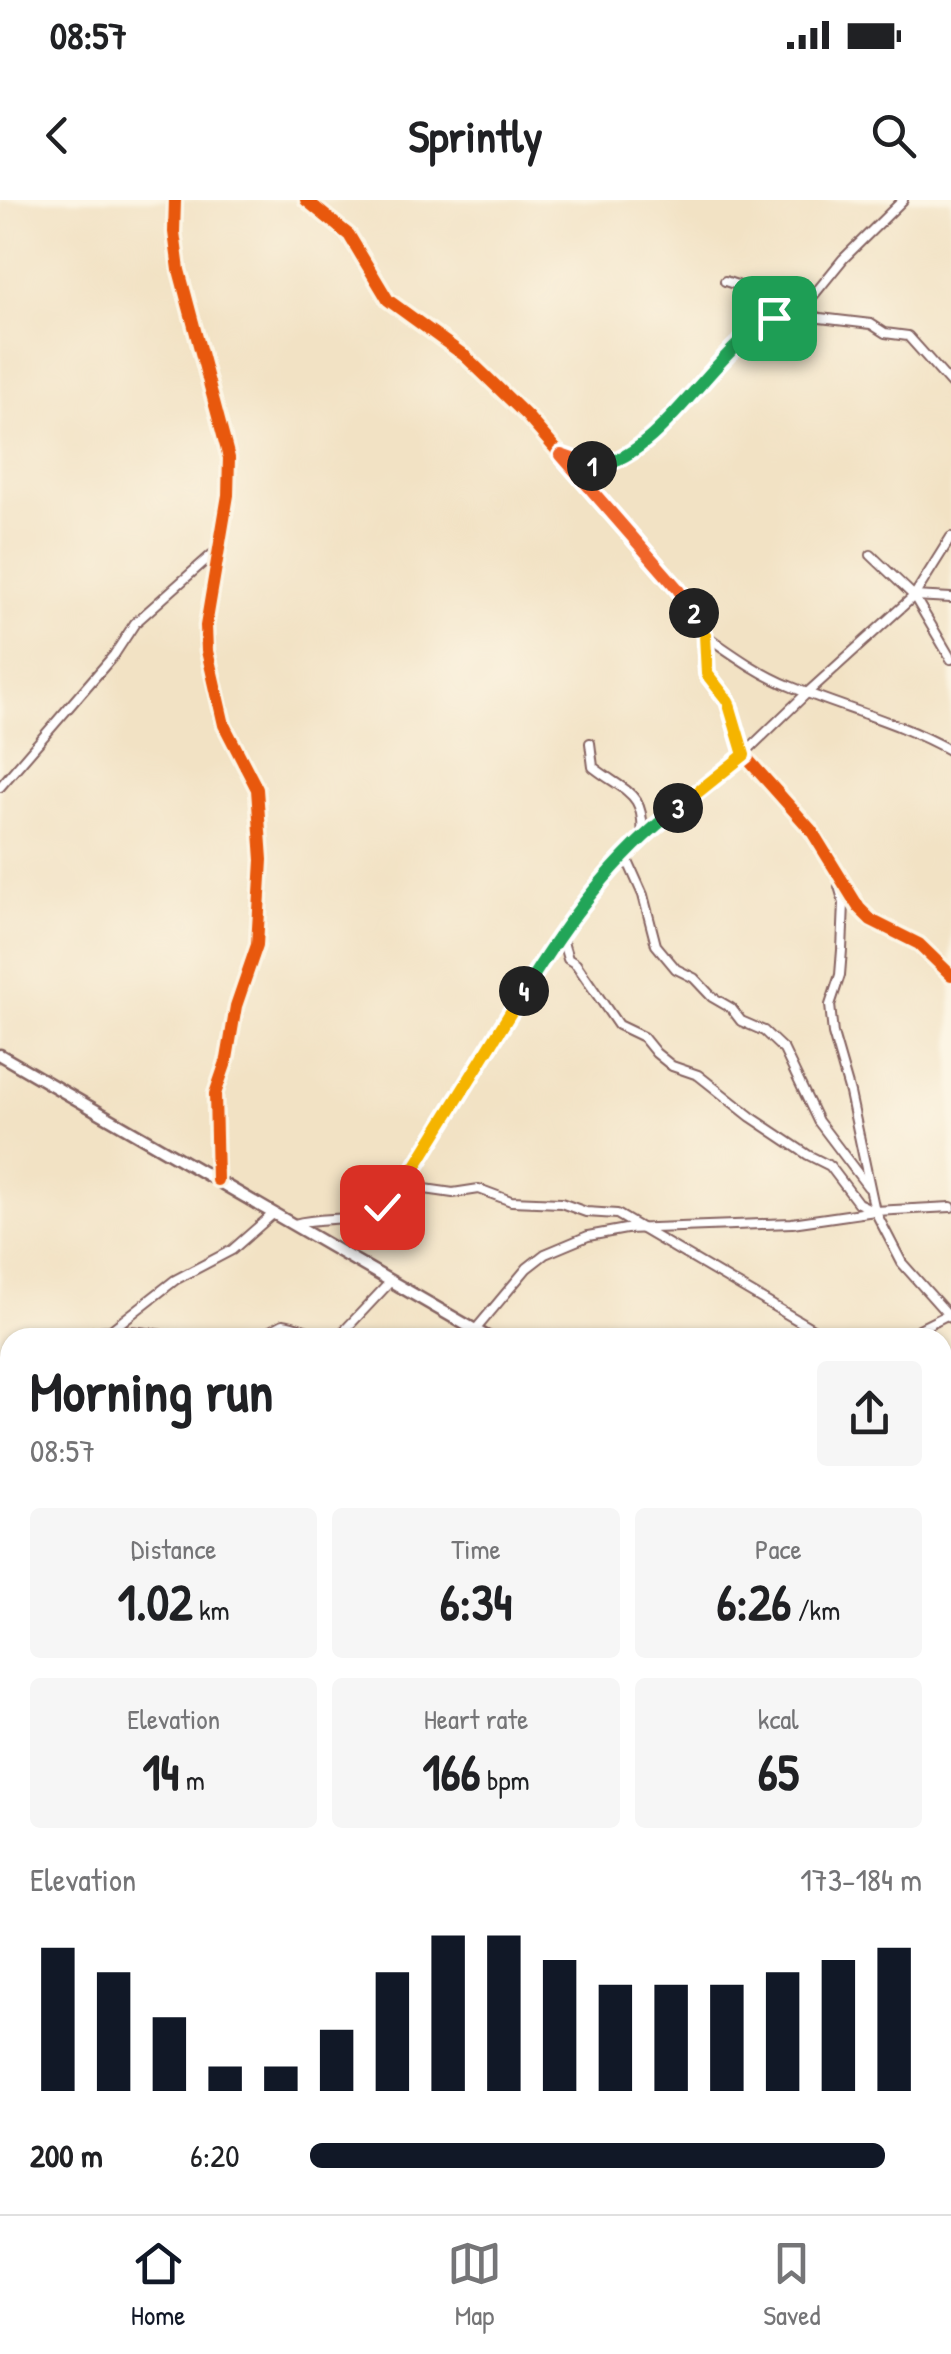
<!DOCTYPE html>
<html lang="en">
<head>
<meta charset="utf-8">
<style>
  body { margin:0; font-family:"Patrick Hand",sans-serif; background:#f6f6f6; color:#202124; height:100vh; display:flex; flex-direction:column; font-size:38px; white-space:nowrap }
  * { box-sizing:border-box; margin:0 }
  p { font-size:32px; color:#757577 }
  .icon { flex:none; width:55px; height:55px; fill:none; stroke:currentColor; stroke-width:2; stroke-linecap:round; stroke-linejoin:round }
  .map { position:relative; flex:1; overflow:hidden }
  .panel { position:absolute; left:0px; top:1128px; width:952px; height:888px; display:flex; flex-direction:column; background:#fff; border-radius:30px 30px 0 0; box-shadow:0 2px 8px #0004 }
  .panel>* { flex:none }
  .pin { position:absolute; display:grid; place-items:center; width:85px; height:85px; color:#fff; margin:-42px; border-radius:20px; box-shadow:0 5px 15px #0006 }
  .km { position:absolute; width:50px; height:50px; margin:-25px; border-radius:50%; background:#222; color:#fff; font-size:28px; line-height:50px; text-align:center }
  .round { display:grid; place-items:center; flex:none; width:105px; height:105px; border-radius:10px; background:#f6f6f6 }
  .head { display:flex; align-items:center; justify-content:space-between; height:170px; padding:0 30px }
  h1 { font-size:55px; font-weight:700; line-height:75px }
  .figures { display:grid; grid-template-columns:repeat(3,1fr); gap:15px; height:170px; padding:10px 30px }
  .figures div { display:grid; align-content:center; border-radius:10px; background:#f6f6f6; text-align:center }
  .figures b { font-size:50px; font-weight:700 }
  .figures small { font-size:28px; font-weight:400 }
  .figures p { font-size:28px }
  .chart { height:280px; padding:20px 30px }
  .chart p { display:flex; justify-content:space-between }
  .chart svg { width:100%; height:180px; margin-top:10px; stroke:#111827; stroke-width:6 }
  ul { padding:0 30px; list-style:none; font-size:32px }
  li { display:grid; grid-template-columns:160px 120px 1fr; align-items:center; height:75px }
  li i { height:25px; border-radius:12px; background:#111827 }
  .status { display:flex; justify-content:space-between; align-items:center; height:70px; padding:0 50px; background:#fff; direction:ltr }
  .status svg { height:28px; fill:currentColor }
  header { display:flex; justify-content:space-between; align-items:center; height:130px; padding:0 30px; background:#fff; font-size:45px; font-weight:700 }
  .tabs { display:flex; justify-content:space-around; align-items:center; height:140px; border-top:2px solid #e0e0e0; background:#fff; font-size:28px; color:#757577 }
  .tabs a { display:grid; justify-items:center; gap:5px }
  .tabs .active { color:#111827 }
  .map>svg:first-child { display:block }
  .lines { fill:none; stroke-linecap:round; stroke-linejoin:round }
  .street-casing { stroke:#856361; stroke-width:12 }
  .secondary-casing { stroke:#856361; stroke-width:15 }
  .street { stroke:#fff; stroke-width:8 }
  .secondary { stroke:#fff; stroke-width:10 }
  .cycleway-casing { stroke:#fcf5e5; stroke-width:19 }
  .cycleway { stroke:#e8590c; stroke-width:12 }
  .split-1-casing { stroke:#fff; stroke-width:20 }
  .split-2-casing { stroke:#fff; stroke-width:20 }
  .split-3-casing { stroke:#fff; stroke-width:20 }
  .split-4-casing { stroke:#fff; stroke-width:20 }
  .split-5-casing { stroke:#fff; stroke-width:20 }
  .split-1 { stroke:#22a559; stroke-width:12 }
  .split-2 { stroke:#f0652b; stroke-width:12 }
  .split-3 { stroke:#f5b400; stroke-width:12 }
  .split-4 { stroke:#22a559; stroke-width:12 }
  .split-5 { stroke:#f5b400; stroke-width:12 }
</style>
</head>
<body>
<div class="status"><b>08:57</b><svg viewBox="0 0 49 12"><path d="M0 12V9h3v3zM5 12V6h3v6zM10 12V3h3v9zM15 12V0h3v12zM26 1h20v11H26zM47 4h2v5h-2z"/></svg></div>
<header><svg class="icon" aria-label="back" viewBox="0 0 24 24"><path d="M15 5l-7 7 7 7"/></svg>Sprintly<svg class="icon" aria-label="search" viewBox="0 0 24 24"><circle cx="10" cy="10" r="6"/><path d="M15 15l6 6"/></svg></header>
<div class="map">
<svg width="951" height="2014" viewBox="0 0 951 2014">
  <rect width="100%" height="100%" fill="#fcf5e5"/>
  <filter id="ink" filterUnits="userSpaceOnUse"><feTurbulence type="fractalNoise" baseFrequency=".01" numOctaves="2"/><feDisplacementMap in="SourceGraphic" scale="20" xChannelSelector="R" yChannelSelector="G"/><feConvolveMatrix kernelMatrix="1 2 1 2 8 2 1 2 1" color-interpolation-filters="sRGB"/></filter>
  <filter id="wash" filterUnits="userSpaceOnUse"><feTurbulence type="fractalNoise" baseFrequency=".0048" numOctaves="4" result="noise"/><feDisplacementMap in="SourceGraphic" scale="40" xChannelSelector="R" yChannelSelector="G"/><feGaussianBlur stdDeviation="2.25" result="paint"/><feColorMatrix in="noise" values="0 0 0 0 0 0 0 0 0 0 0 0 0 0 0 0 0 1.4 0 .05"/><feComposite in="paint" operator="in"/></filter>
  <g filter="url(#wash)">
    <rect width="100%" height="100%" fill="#f2e2c4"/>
  </g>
  <g filter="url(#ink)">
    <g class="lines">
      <defs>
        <g id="street">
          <polyline points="175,0 174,32 179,70 229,258 228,295 206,426 207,451 224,525 257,589 262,660 257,745 236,806 227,859 215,894 217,980"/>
          <polyline points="306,0 349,35 388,100 465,156 527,216 677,389 703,428 707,474 728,501 744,555 811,630 859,708 871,720 919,744 951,775"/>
          <polyline points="725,81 746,88 762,100 820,118 871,124 885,133 908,136 951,184"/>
          <polyline points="563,256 586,266 605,265 624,257 676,212 749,132 774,118 800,112 843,59 903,0"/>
          <polyline points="871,355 914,396 951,398"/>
          <polyline points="914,396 951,459"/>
          <path d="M705,435C732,454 761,475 792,487C845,509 900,522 951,551"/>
          <path d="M590,543L593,567C626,593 646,591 642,640"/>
          <polyline points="0,587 114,455 135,423 216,351"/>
          <polyline points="626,657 643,695 656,745 676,769 694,778 712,797 731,808 741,821 764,831 784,850 818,921 868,987"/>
          <polyline points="839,686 844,703 842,750 840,775 830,805 833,834 850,893 875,1011 902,1063 951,1118"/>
          <polyline points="560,732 568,759 576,764 618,825 643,837 656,853 672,866 698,875 751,917 808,955 830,966 858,1003 875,1011"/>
          <polyline points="382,1007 398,1006 418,988 453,993 479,989 511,1001 561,1003 586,1012 617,1014 828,1138"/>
          <path d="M294,1024C333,1013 359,1028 393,998L572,715L651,631L728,569L807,493L914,396L951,337"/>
          <polyline points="476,1129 527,1068 545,1054 588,1036 626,1029 792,1023 875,1011 951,1007"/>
          <polyline points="111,1130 175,1080 232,1050 274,1013"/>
          <path d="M70,1138C106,1123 148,1134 186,1138"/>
          <path d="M257,1138L283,1124C305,1127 321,1141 343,1132L391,1081"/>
          <polyline points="901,1138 951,1113"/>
          <polyline points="0,1192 10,1183"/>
          <polyline points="945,1404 951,1393"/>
          <polyline points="942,1563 951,1563"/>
          <polyline points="942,1649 951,1656"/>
          <polyline points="942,1740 951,1746"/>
          <polyline points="942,1759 951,1758"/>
          <polyline points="942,1824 951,1808"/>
          <polyline points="942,1844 951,1844"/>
          <polyline points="0,1939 10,1952"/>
          <polyline points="942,1962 947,2014"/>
          <polyline points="45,2005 50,2014"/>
          <polyline points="332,2005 337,2014"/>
          <polyline points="689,2005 694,2014"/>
          <polyline points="0,2011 13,2005"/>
          <polyline points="770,2014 772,2005"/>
        </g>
        <g id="secondary">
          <polyline points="0,855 489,1138"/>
          <polyline points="942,1403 951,1408"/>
        </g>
      </defs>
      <use href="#street" class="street-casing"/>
      <use href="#secondary" class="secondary-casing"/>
      <use href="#street" class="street"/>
      <use href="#secondary" class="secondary"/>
      <defs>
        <g id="cycleway">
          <polyline points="175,0 174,32 179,70 229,258 228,295 206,426 207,451 224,525 257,589 262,660 257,745 236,806 227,859 215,894 217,980"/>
          <polyline points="306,0 349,35 388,100 465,156 527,216 677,389 703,428 707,474 728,501 744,555 811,630 859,708 871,720 919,744 951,775"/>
        </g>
      </defs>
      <use href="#cycleway" class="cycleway-casing"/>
      <use href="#cycleway" class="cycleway"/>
    </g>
  </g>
  <g class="lines" filter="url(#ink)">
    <defs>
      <path id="split-1" d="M592,266C660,263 713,146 774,118"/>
      <polyline id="split-2" points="592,266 561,255 677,388 694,413"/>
      <polyline id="split-3" points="678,608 744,555 728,501 707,474 705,435 694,413"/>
      <path id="split-4" d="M524,791C565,724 614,656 678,608"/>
      <polyline id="split-5" points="382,1007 412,972 524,791"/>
    </defs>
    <use href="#split-1" class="split-1-casing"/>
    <use href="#split-2" class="split-2-casing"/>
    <use href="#split-3" class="split-3-casing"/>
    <use href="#split-4" class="split-4-casing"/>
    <use href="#split-5" class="split-5-casing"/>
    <use href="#split-1" class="split-1"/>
    <use href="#split-2" class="split-2"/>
    <use href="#split-3" class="split-3"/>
    <use href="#split-4" class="split-4"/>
    <use href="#split-5" class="split-5"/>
  </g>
</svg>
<div class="pin" style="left:774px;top:118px;background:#1e9e55"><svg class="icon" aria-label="arrive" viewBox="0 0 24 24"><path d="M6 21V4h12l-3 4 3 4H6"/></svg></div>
<div class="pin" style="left:382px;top:1007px;background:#d93025"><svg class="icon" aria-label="check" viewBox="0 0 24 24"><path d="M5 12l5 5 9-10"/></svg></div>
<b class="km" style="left:592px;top:266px">1</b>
<b class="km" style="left:694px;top:413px">2</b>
<b class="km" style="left:678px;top:608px">3</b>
<b class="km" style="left:524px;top:791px">4</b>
<section class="panel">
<div class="head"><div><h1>Morning run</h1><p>08:57</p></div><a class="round"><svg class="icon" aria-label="share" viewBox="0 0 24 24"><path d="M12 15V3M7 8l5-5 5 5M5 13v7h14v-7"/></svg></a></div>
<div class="figures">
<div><p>Distance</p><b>1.02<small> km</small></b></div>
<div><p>Time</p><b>6:34</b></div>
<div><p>Pace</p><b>6:26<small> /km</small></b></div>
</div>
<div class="figures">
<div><p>Elevation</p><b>14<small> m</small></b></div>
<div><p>Heart rate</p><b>166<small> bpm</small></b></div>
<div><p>kcal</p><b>65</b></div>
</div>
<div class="chart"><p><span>Elevation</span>173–184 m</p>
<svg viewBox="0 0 160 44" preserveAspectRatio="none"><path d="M5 44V9M15 44V15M25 44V26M35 44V38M45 44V38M55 44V29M65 44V15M75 44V6M85 44V6M95 44V12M105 44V18M115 44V18M125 44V18M135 44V15M145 44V12M155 44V9"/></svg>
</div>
<ul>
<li><b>200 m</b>6:20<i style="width:94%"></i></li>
</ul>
</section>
</div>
<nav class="tabs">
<a class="active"><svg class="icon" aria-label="home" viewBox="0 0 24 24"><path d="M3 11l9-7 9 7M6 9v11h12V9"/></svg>Home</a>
<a><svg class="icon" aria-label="map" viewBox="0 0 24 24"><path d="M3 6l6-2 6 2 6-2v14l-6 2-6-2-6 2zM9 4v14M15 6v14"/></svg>Map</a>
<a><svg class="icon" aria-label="saved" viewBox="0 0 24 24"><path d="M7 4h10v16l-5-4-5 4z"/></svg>Saved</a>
</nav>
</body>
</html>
